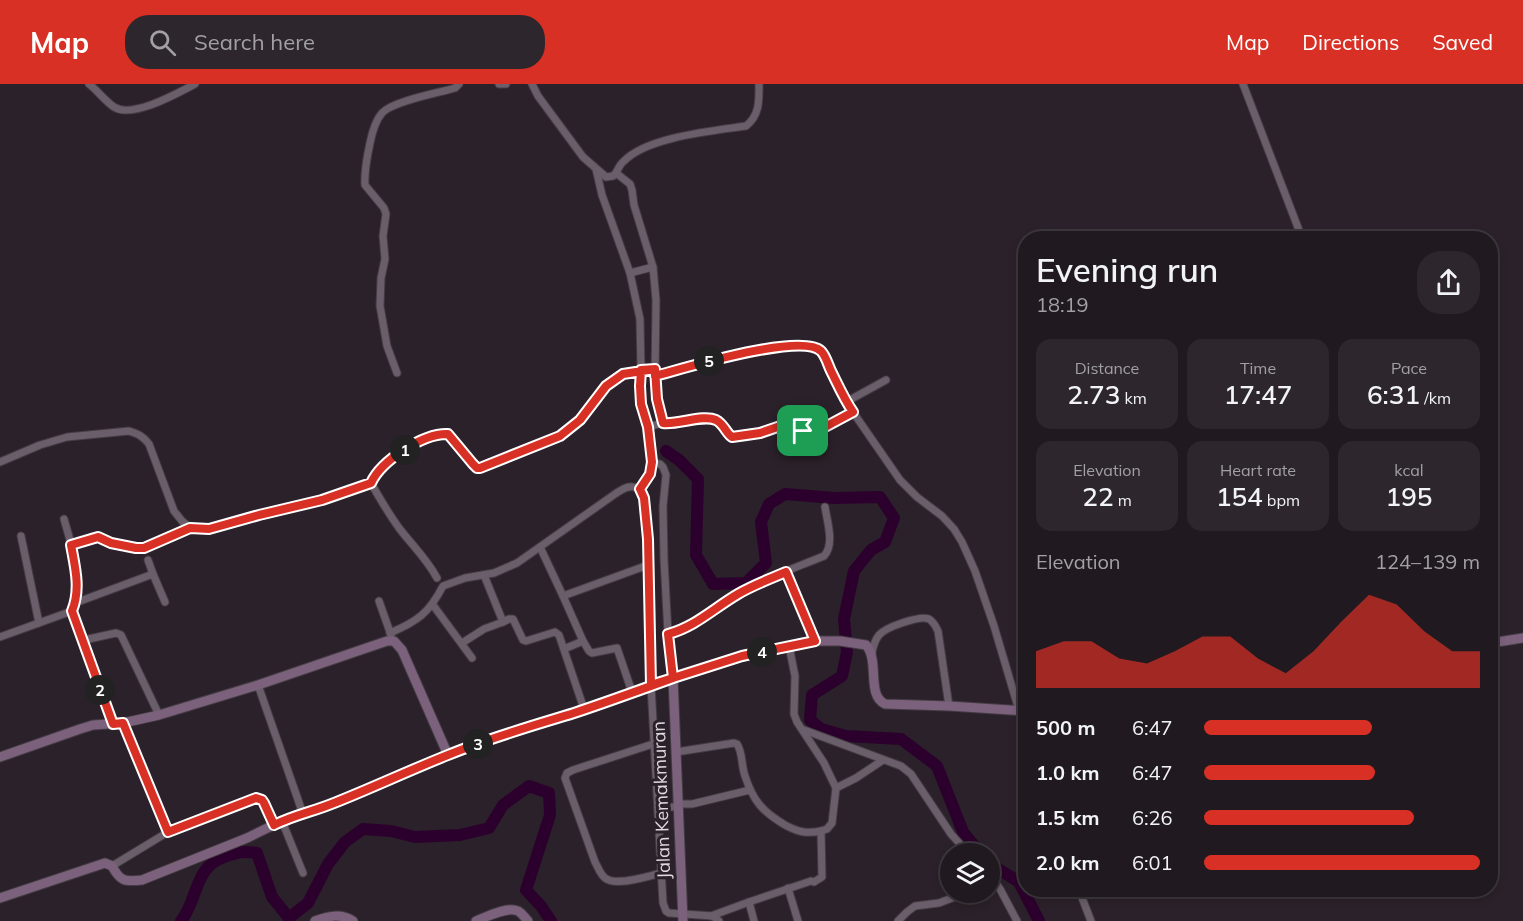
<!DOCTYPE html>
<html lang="en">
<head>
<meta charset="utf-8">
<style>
  body { margin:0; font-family:Mulish,sans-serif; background:#2d262d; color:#f1f3f6; height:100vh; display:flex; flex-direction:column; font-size:22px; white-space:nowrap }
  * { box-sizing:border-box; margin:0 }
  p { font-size:20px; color:#a2a0a5 }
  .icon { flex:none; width:33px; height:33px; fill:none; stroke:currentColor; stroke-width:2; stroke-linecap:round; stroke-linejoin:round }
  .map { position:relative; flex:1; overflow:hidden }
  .sheet { position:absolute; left:1018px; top:147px; width:480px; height:666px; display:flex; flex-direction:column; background:#201920; border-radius:24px; box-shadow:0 3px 9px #0003,0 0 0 2px #3d383e }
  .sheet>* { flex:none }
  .controls { position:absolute; left:940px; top:759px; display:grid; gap:12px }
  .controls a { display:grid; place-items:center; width:60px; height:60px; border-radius:50%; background:#201920; box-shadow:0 3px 9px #0003,0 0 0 2px #3d383e; font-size:30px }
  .pin { position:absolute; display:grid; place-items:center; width:51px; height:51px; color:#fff; margin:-26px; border-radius:12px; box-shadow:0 3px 9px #0006 }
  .km { position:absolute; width:30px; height:30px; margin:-15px; border-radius:50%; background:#222; color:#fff; font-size:16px; line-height:30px; text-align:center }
  .round { display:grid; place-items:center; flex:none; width:63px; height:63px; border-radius:24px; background:#2d262d }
  .head { display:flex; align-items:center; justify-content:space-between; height:102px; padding:0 18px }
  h1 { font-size:33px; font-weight:600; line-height:45px }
  .stats { display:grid; grid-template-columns:repeat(3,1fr); gap:9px; height:102px; padding:6px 18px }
  .stats div { display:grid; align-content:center; border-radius:15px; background:#2d262d; text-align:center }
  .stats b { font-size:26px; font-weight:600 }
  .stats small { font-size:16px; font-weight:400 }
  .stats p { font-size:16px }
  .chart { height:168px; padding:12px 18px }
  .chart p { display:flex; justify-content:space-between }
  .chart svg { width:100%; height:108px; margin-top:6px; fill:#d93025; opacity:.7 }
  ul { padding:0 18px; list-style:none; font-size:20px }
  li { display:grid; grid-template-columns:96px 72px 1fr; align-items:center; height:45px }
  li i { height:15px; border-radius:8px; background:#d93025 }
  header { display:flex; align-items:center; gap:36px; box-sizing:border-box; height:84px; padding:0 30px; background:#d93025; color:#fff }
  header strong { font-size:28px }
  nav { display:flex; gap:33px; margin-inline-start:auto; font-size:21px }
  .search { width:420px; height:54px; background:#2d262d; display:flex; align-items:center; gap:15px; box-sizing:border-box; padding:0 21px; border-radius:24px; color:#a2a0a5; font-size:22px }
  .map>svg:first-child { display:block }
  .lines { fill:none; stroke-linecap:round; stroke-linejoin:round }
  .river { stroke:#2c002c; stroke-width:12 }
  .street-casing { stroke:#443c44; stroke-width:9 }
  .secondary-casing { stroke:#443c44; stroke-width:11 }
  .street { stroke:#695e69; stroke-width:7 }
  .secondary { stroke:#7c617c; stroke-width:9 }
  .route-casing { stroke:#fff; stroke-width:12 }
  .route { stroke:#d93025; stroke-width:8 }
  .labels { text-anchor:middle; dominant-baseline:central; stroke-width:6; stroke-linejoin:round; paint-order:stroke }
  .street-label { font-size:18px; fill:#e0d9e0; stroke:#2b212a }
</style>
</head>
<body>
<header>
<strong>Map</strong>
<div class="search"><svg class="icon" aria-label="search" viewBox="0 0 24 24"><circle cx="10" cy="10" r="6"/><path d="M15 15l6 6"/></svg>Search here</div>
<nav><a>Map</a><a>Directions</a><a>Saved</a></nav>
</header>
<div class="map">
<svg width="1523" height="837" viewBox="0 0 1523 837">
  <rect width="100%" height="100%" fill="#2b212a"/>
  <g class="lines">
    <g class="river">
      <polyline points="666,367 679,376 698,395 696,471 713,500 746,499 766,479 761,438 769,420 785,410 834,414 880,413 894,434 885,458 871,466 854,487 844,535 847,568 842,592 812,611 810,636 821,645 846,652 901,655 937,682 963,748 981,770"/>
      <polyline points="990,780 1019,798 1039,837"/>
      <path d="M181,837C198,816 194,783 224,773C239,768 241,767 257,769L272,813L289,834L308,819L328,780L345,758L363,745L391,747L415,753L460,751L489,744L503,721L529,702L549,709L550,731L526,806L541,822L551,837"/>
    </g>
    <defs>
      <g id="street">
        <path d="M89,0C98,7 105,17 114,23C132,35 178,9 195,0"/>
        <polyline points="499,0 506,0"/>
        <polyline points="532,0 538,12 583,73 606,93 613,92 616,89"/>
        <polyline points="1243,0 1302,154"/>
        <polyline points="630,189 653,183"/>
        <path d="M397,289L387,262L380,222L381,194L385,175L383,152L386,130L384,124L365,101C364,87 367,73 370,59C372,49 375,37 382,29C392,18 432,10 448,6L455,4L459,0"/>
        <path d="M655,292C698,280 739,267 783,263C795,262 809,260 820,266L846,318L900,396L917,413L942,432L954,445L962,458L975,487L994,542L1026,650"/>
        <polyline points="846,318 886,296"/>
        <path d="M663,339C690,341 712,321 729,352C746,359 777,342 795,337L798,338L803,347C821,347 838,337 853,328"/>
        <polyline points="648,343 641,320 640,302 641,286 655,285"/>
        <path d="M0,378L40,361L67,353L129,347C138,350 143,352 149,360L174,427L182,437L190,444"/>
        <polyline points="652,379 660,380 663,383 666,391 663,422 664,475 668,550 673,594"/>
        <path d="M64,435C72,463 84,497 72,527L113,640"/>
        <polyline points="21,452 39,539"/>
        <polyline points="71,461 98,453 112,459 136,464 144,464 190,444 209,445 259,431 322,416 371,399"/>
        <polyline points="540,463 563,512 648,481"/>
        <polyline points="786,488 815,557"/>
        <polyline points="153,490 165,518"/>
        <polyline points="484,491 503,538 509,535 513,535 523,556 526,557 555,548 559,551 584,625"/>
        <path d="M437,494C427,475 412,461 399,444C389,430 380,415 371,399C373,395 375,390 378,387C389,375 433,343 449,351C456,354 468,373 473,380L477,384H480L560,352L581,336L606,302L623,289L641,286L640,235L630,189L602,111L596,85"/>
        <polyline points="563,512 583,557"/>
        <polyline points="379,517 391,551"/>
        <polyline points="75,519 153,490 148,476"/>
        <polyline points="433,521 472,574"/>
        <path d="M390,549C418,537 429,529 443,502L465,494L494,489L517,479L615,410C624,404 630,400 640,405"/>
        <path d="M668,550C695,543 714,524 737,510C764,494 795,484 824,472C835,461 827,437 825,423"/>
        <polyline points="0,553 72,527"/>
        <polyline points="84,556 116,549 121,551 159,631"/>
        <polyline points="462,559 484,545 503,538"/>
        <polyline points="564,565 583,557 589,567 592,569 617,564 632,608"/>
        <path d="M872,569C873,563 875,556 879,551C886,543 920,531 929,535C934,538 936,543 938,547L949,622"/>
        <polyline points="258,601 303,730"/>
        <polyline points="123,639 168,748"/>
        <polyline points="804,646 901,682 911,690 951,750 969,770"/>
        <path d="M656,659L573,686L567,689L565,694L595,778C598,783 600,790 605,794C616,803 649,792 661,789"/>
        <path d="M676,668L734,659L737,660C743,669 741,681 745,692C753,717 763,728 785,741C798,748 807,750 821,747"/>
        <polyline points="836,704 856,694 883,676"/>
        <polyline points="678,720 692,720 750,706"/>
        <polyline points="658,723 678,723"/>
        <polyline points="282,737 303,789"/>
        <polyline points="112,782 168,748 253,714 259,714 262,716 274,741"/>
        <polyline points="990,791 1000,805 1017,837"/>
        <polyline points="788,804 798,837"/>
        <polyline points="1079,806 1091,837"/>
        <polyline points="711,832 749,818"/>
        <path d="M719,837L713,832L669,829L666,827L663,819L651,601L648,455L644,414L640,405C655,384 653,368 648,343L663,339L656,315L655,292L656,216L653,183L634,121L632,106L630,100L616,89C618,85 620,80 624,77C647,53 712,47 746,42C760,31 759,16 759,0"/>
        <polyline points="754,837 749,818 811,797 814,798 822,793 821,747 827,745 832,739 836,704 824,679 797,638 794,630 795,592 789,562"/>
        <polyline points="898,837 907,828 915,822 939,819 968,808"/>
      </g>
      <g id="secondary">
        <polyline points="1491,559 1523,554"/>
        <polyline points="673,594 683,837"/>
        <polyline points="0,673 80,645 93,641 123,639 159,631 258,601 387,557 394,557 402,566 448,671"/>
        <path d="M0,814L105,779L112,782C120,797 124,798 142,796L247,754L282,737L331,721L448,671L510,649L576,628L655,600L742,572L815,557H840L866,561C880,577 866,611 885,620L949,622L1026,627"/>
        <path d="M315,837C328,832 341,829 353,837"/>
        <path d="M476,837C486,833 507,822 518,827C522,829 525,834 528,837"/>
      </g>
    </defs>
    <use href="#street" class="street-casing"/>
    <use href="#secondary" class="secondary-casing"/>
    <use href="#street" class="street"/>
    <use href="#secondary" class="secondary"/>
  </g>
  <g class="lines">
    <defs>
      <path id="route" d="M803,347L798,338L795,337L760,349L732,353C726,349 724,340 716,336C703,330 678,341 663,339L657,315L655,285L623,290L606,302L580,336L560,352L480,384H477L473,380L448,350C423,349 381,377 371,399L322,416L259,431L209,445L190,444L144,464H136L111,459L98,453L71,461C75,483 81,505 72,527L113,640L123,639L168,748L256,714L262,716L264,719L274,741C294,731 315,727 334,719C372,704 410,686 448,671C489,654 532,642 574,629C607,618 640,606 673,594L668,550C695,543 714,524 738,510C753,501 770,495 786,488L815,557L742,572L651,601L648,455L644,414L640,405L650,390L652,378L648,343L641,320L640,302L641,286L655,285V292C682,285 801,248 821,267C826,272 828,281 831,287C838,301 844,315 853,328L825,343L803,347"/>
    </defs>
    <use href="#route" class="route-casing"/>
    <use href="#route" class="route"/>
  </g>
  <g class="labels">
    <g class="street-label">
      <text transform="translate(661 716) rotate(-92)">Jalan Kemakmuran</text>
    </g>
  </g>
</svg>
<div class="controls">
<a><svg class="icon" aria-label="layers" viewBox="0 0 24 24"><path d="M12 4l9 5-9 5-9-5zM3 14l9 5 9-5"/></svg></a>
</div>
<div class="pin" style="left:803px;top:347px;background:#1e9e55"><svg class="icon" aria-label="arrive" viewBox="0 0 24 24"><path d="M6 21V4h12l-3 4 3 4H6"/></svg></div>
<b class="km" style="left:405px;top:366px">1</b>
<b class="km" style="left:100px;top:606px">2</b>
<b class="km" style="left:478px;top:660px">3</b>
<b class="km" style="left:762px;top:568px">4</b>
<b class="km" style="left:709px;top:277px">5</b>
<section class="sheet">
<div class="head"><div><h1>Evening run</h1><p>18:19</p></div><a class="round"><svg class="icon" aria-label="share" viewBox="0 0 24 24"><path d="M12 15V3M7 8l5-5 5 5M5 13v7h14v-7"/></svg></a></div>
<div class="stats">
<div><p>Distance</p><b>2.73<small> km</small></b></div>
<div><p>Time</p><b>17:47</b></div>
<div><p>Pace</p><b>6:31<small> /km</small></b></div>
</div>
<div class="stats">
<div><p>Elevation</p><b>22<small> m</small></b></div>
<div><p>Heart rate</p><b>154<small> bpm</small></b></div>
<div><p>kcal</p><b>195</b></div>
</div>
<div class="chart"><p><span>Elevation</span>124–139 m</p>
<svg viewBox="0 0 160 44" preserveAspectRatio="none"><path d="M0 44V29L10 25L20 25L30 32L40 34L50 29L60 23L70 23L80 32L90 38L100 29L110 17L120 6L130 10L140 21L150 29L160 29V44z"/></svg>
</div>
<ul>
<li><b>500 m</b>6:47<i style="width:61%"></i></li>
<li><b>1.0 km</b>6:47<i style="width:62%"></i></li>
<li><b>1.5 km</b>6:26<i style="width:76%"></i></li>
<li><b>2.0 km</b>6:01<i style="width:100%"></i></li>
</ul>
</section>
</div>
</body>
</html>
